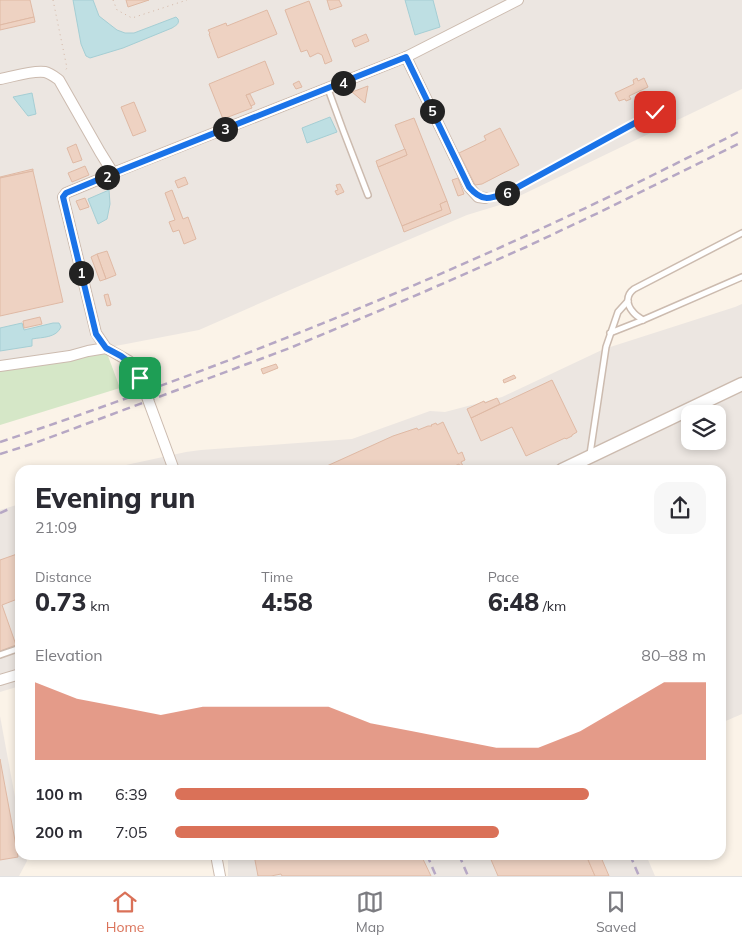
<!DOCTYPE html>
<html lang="en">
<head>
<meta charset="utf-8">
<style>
  body { margin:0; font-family:Mulish,sans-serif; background:#f7f7f7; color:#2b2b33; height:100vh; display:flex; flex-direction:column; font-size:19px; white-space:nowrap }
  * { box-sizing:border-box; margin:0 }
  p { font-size:16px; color:#7c7c81 }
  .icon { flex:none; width:28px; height:28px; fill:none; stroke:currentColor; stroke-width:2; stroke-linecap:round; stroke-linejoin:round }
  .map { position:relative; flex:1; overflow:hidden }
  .details { position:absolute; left:15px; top:465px; width:711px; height:395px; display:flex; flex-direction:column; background:#fff; border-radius:15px; box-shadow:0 2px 8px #0003 }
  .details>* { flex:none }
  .buttons { position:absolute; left:681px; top:405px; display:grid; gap:10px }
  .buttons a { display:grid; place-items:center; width:45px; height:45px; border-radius:10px; background:#fff; box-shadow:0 2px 8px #0003; font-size:25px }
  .pin { position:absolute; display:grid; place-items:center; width:42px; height:42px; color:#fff; margin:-21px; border-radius:10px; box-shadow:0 2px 8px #0006 }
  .km { position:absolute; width:25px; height:25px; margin:-12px; border-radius:50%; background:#222; color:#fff; font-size:14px; line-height:25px; text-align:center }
  .round { display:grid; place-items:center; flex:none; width:52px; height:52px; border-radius:15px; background:#f7f7f7 }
  .head { display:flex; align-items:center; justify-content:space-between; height:85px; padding:0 20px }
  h1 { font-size:28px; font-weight:800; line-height:38px }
  .stats { display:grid; grid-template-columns:repeat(3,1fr); gap:8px; height:85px; padding:5px 20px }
  .stats div { display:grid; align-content:center }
  .stats b { font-size:25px; font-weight:800 }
  .stats small { font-size:14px; font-weight:400 }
  .stats p { font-size:14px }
  .chart { height:140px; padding:10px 20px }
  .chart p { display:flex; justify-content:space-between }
  .chart svg { width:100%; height:90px; margin-top:5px; fill:#da7158; opacity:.7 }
  ul { padding:0 20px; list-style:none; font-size:16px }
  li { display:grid; grid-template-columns:80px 60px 1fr; align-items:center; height:38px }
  li i { height:12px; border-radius:6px; background:#da7158 }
  .menu { display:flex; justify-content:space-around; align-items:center; height:70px; border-top:1px solid #e1e1e2; background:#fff; font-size:14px; color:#7c7c81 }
  .menu a { display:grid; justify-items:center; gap:2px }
  .menu .active { color:#da7158 }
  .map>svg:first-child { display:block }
  .industrial { fill:#ece6e1; fill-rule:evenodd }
  .green { fill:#d5e7c7 }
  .water { fill:#bedfe3; stroke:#a5ced4 }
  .building { fill:#eed2c2; stroke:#dfb9a4 }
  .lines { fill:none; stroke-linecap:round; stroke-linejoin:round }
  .service-casing { stroke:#ccbbaf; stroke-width:8 }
  .minor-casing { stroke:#ccbbaf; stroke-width:12 }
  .tertiary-casing { stroke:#ccbbaf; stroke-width:15 }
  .path { stroke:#d3b6a5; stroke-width:1; stroke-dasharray:1 4; stroke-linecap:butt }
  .service { stroke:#fff; stroke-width:5 }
  .minor { stroke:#fff; stroke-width:10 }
  .tertiary { stroke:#fff; stroke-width:12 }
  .rail { stroke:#b6a7c4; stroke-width:2.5; stroke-dasharray:8 5; stroke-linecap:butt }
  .minor-bridge-casing { stroke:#ccbbaf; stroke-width:12; stroke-linecap:butt }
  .minor-bridge { stroke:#fff; stroke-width:10 }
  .route-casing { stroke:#fff; stroke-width:10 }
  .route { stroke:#1a73e8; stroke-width:6 }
</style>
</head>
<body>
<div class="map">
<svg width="742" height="876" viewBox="0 0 742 876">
  <rect width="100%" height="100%" fill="#fbf3e8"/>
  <g class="industrial">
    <polygon points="0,0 742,0 742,89 503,204 467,215 297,287 199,330 105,348 0,365"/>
    <path d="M742,304V714L721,723V470H103L186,452L201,450L352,439L430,411L445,412L502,397L604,349L735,307ZM690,414H718V441H690Z"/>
    <polygon points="20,504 20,686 0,692 0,510"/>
    <polygon points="0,716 20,824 20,855 26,855 27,861 19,876 0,876"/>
    <polygon points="228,855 646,855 655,876 228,876"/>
  </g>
  <polygon class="green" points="105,348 120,388 0,425 0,365"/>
  <g class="water">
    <path d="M73,0H93L99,16L117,30L125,33H134L176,17L178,19C180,24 175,26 172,28L123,48L90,58L86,56L81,44Z"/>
    <polygon points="405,0 433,0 440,27 415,35"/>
    <polygon points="32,93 36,114 28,116 13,97"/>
    <polygon points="330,117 337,132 307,143 302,128"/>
    <polygon points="109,190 110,204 107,219 98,224 88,199"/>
    <path d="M22,323L24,330L53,323H59L61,327C56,338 43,337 32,339V346L0,351V328Z"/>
  </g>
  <g class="building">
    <polygon points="0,0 30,0 34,17 0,25"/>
    <polygon points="126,0 149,0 128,7"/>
    <polygon points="327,0 339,0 342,6 330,10"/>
    <polygon points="309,1 332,61 325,64 322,55 318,53 310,57 307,50 301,52 285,10"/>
    <polygon points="267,10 277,34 218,58 209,34 210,33 208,30 226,23 227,26"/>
    <polygon points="34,17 35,22 0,30 0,25"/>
    <polygon points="366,34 369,41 355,47 352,40"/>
    <polygon points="265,61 274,84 246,95 252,108 223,119 209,84"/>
    <polygon points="637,78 638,81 644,78 648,87 629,96 631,99 626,101 625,99 619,101 615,93 634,84 633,80"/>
    <polygon points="299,81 302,87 296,89 293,84"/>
    <polygon points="368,86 365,103 352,92"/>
    <polygon points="250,94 255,104 251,106 246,95"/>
    <polygon points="134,102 146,131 133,136 121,107"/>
    <polygon points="414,118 447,201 440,204 442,210 402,226 378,167 407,155 395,125"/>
    <polygon points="500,128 519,165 482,184 475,185 459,153 486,140 484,136"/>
    <polygon points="76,144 82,160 73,163 67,148"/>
    <polygon points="405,149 407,155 378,167 376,161"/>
    <polygon points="85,166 89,175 72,182 68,173"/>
    <polygon points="33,169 33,171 0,178 0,177"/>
    <polygon points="33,171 63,302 0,316 0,178"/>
    <polygon points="185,177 188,184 178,188 175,181"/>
    <polygon points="458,178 464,194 458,196 452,180"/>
    <polygon points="340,184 344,192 337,195 335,191 338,190 336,185"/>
    <polygon points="172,190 183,219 188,217 196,239 184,244 179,230 173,232 169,222 175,220 165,193"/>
    <polygon points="85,198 89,207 80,210 76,201"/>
    <polygon points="447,201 451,213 404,232 402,226 442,210 440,204"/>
    <polygon points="107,251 116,275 106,279 97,254"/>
    <polygon points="97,254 106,279 100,281 91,257"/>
    <polygon points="108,294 111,305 107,306 104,295"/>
    <polygon points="40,317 42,324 24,328 23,321"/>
    <polygon points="276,364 278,368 263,374 261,369"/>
    <polygon points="514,375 516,378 504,383 503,380"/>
    <polygon points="552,380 577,432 572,435 572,436 566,439 565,438 526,456 512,427 481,441 471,418"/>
    <polygon points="497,398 500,404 471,418 467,409 484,401 485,403"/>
    <polygon points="443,422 458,454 462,452 465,460 461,462 463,466 460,467 459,464 446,470 318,470 393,436 417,428 418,430 428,426 432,426 431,425 436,423 437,425"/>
    <polygon points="17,554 20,563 20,598 2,605 16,645 0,651 0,560"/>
    <polygon points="0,759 18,857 0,860"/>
    <polygon points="254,855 421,855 431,876 282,876 281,874 271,876 258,876"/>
    <polygon points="489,855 586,855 595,876 498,876"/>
    <polygon points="586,855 600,855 609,876 595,876"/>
  </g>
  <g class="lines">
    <defs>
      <g id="service">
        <polyline points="328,89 343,130 368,195"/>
        <polyline points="485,198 495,197 507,193 655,112"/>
        <path d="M643,320C640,318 635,315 633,312C626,304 626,295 634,289L742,233"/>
        <polyline points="610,333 643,320 742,277"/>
        <polyline points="590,454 606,347 618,312 628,301"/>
        <polyline points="0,655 20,648"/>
      </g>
      <g id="minor">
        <polyline points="406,57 469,187 478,197 485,198"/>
        <path d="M0,79C12,77 32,70 45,72C50,73 55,77 59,80L100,152L113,173"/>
        <polyline points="0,366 70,356 88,351 106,348"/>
        <polyline points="134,366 129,361 106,348 96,333 63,197 66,193 107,176 113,173 406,57 518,0"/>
        <polyline points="0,680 20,674"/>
        <polyline points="216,855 220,876"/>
      </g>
      <polyline id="tertiary" points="562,470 742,384"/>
    </defs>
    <use href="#service" class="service-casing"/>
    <use href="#minor" class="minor-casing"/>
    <use href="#tertiary" class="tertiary-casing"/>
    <g class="path">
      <polyline points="53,0 67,68 64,72"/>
      <polyline points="113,0 117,10 132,18 187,0"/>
    </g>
    <use href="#service" class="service"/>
    <use href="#minor" class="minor"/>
    <use href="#tertiary" class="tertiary"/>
    <g class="rail">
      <path d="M0,442C213,371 421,288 623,190C662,170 703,151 742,130"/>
      <polyline points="0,454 35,443 290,348 410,298 526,247 598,213 742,142"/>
      <polyline points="0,513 9,509"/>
      <polyline points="427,855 436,876"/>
      <polyline points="459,855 468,876"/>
      <polyline points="630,855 639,876"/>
    </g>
    <defs>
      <polyline id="minor-bridge" points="134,366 140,378 174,470"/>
    </defs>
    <use href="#minor-bridge" class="minor-bridge-casing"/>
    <use href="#minor-bridge" class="minor-bridge"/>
  </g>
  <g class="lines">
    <defs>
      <path id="route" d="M140,378L134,366L121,356L106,348L96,334L63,197L66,193L107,176L114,173L406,57L469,187C482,202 489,199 507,193L655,112"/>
    </defs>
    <use href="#route" class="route-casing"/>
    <use href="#route" class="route"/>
  </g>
</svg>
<div class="buttons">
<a><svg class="icon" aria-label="layers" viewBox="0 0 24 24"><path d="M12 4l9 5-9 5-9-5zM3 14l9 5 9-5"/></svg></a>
</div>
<div class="pin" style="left:140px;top:378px;background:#1e9e55"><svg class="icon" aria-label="arrive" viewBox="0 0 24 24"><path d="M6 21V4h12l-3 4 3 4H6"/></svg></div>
<div class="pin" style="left:655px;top:112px;background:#d93025"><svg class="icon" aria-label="check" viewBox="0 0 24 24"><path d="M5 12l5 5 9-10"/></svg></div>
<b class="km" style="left:81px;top:273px">1</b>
<b class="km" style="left:107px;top:177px">2</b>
<b class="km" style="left:225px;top:129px">3</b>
<b class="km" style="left:343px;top:83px">4</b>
<b class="km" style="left:432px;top:111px">5</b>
<b class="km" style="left:507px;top:193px">6</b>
<section class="details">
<div class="head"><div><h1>Evening run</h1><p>21:09</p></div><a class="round"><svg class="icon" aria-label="share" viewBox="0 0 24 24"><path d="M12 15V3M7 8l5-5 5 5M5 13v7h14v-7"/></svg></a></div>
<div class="stats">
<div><p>Distance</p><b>0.73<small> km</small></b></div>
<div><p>Time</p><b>4:58</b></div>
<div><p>Pace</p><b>6:48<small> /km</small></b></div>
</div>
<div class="chart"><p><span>Elevation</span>80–88 m</p>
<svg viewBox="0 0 160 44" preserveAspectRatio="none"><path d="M0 44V6L10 14L20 18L30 22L40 18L50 18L60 18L70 18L80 26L90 30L100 34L110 38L120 38L130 30L140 18L150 6L160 6V44z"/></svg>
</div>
<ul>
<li><b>100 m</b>6:39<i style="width:78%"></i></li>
<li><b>200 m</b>7:05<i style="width:61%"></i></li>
</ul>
</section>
</div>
<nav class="menu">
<a class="active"><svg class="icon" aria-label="home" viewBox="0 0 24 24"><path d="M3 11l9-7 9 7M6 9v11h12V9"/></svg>Home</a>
<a><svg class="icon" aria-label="map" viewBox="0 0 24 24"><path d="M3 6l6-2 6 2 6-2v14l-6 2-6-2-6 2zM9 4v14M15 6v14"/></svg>Map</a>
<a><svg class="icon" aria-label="saved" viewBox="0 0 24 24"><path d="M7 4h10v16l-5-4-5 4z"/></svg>Saved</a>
</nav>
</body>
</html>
